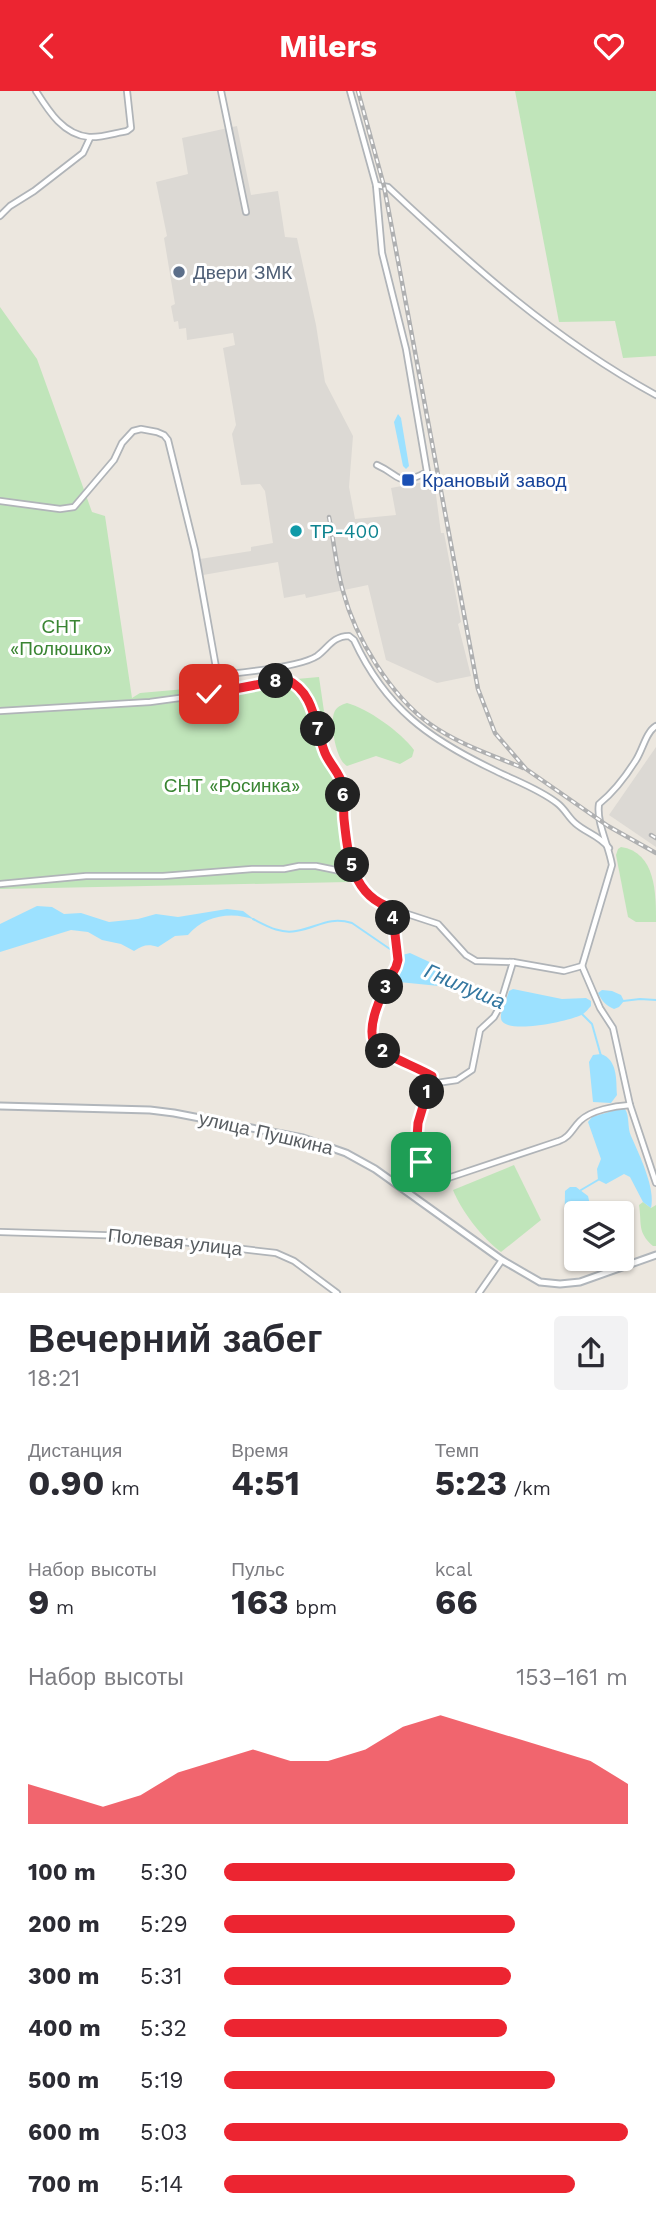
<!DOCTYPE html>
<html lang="ru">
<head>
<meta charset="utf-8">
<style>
  body { margin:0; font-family:"Work Sans",sans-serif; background:#f2f2f3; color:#2b2b33; height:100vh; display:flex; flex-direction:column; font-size:26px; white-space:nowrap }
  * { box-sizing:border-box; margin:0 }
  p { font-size:23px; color:#7c7c81 }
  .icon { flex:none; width:38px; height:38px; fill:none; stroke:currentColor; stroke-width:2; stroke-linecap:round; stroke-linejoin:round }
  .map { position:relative; height:1202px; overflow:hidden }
  .drawer { display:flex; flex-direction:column; background:#fff; flex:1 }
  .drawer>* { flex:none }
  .buttons { position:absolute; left:564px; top:1110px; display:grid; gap:14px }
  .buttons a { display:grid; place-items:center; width:70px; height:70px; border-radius:7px; background:#fff; box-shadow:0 2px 5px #0004; font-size:35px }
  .pin { position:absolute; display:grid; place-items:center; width:60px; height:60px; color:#fff; margin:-30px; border-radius:14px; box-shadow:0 4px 10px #0006 }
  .km { position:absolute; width:35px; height:35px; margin:-18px; border-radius:50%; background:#222; color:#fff; font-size:19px; line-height:35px; text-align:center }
  .round { display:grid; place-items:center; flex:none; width:74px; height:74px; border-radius:7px; background:#f2f2f3 }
  .overview { display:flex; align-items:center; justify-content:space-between; height:119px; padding:0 28px }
  h1 { font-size:38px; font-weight:700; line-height:52px }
  .figures { display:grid; grid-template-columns:repeat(3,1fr); gap:10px; height:119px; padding:7px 28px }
  .figures div { display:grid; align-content:center }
  .figures b { font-size:35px; font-weight:700 }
  .figures small { font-size:19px; font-weight:400 }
  .figures p { font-size:19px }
  .chart { height:196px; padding:14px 28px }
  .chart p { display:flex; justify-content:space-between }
  .chart svg { width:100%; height:126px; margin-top:7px; fill:#ec2531; opacity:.7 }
  ul { padding:0 28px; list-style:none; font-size:23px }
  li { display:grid; grid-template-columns:112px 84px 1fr; align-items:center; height:52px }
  li i { height:18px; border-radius:9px; background:#ec2531 }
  header { display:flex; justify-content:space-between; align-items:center; height:91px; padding:0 28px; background:#ec2531; color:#fff; font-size:32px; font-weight:700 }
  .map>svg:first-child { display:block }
  .industrial { fill:#dcd9d4 }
  .green { fill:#c0e5ba }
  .water { fill:#9ce1ff }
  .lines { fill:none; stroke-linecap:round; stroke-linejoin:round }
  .stream { stroke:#9ce1ff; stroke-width:2 }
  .minor-casing { stroke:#b0b4b8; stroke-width:8 }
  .secondary-casing { stroke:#b1b6bb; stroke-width:9 }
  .minor { stroke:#fff; stroke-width:4.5 }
  .secondary { stroke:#fff; stroke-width:5 }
  .rail-casing { stroke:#afb0b1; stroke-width:4.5 }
  .rail { stroke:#fff; stroke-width:2; stroke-dasharray:5; stroke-linecap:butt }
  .route-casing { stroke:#fff; stroke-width:14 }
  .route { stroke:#ec2531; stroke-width:9 }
  .service-dot { fill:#5c6f8a; stroke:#fff; stroke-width:2.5 }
  .transit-dot { fill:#1a4fb4; stroke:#fff; stroke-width:2.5 }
  .culture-dot { fill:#0f9aa8; stroke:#fff; stroke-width:2.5 }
  .labels { text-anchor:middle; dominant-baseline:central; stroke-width:6; stroke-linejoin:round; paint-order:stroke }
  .service-label { font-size:19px; fill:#4e5e75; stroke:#fff; text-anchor:start }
  .transit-label { font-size:19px; fill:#164399; stroke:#fff; text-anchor:start }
  .culture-label { font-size:19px; fill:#0d838f; stroke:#fff; text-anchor:start }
  .park-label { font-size:19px; fill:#3a8533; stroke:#fff }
  .street-label { font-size:19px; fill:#585d61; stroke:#fff }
  .water-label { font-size:21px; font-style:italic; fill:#3477a0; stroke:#fff }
</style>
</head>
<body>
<header><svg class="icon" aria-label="back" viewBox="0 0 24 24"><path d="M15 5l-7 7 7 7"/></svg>Milers<svg class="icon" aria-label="heart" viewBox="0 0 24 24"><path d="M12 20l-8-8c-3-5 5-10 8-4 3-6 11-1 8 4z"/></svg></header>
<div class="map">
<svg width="656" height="1202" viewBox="0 0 656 1202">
  <rect width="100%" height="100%" fill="#ece7df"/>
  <g class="industrial">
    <polygon points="237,35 251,104 278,100 285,146 297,147 316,234 325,291 353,345 349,396 355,428 396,424 391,397 434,389 441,442 444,442 461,531 458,533 471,585 437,592 386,569 368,494 306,507 305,503 284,507 278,471 203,484 200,468 251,460 251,456 273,452 265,400 260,393 241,394 232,343 236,334 223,257 235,254 233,242 187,249 186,237 179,238 178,230 174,231 171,215 175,213 164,147 167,145 156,91 188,83 182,47"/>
    <polygon points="656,656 656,756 609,724"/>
  </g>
  <g class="green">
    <polygon points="515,0 656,0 656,265 623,267 615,230 559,231"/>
    <polygon points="0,216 37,268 92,421 105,425 132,607 140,602 319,586 349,791 0,798"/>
    <path d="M347,612C367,617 401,641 414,659L412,666L400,673L376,665L347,675C336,669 330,634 334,622C336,616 341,614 347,612Z"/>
    <path d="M621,756C656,761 656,803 656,831H636L628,826L616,764L618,758Z"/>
    <path d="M514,1074L541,1129L501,1161C482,1147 462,1121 453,1099Z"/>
    <path d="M643,1111L651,1117L656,1114V1155H653C637,1141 642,1133 639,1114Z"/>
  </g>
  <g class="water">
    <polygon points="398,323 401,327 409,375 406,378 403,375 394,331"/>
    <path d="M37,815L52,816L64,823L81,822L109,831L138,828L156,823L178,826L227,818L243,820L255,829C233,820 204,824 188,844L175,845L158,856C148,853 143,854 134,860L121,853L102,849L88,841L71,839L0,861V833Z"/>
    <polygon points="410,862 436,874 468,901 449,896 399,891 396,886 400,879 402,864"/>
    <path d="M513,898L562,908L586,907L591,910V915C588,918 586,921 583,923C572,930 502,945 501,927C500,920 507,908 509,900Z"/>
    <path d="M602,899L612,900L621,904L624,910L619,916L614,918C605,914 602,910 598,902Z"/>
    <path d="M601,963C618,969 616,989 617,1004L611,1012L593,1011L589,971L593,964Z"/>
    <path d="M619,1018H625C630,1026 627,1036 631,1045C639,1063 656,1098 651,1117L643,1111L630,1086L624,1083L606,1093L598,1089L597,1078L601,1068L588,1031L592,1026Z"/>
    <path d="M570,1096H576L588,1105L590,1114L586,1122H576C576,1137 578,1154 566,1164L564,1161L565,1100Z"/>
  </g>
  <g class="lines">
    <g class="stream">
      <path d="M253,828C267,835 280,843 296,840C317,837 328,825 352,832L403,867"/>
      <polyline points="467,900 498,912"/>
      <polyline points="623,910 640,908 656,909"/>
      <polyline points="582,923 592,933 601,965"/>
      <polyline points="581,1099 598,1089"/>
    </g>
    <defs>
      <g id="minor">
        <path d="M36,0C48,19 63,44 89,46C101,47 115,42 127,40L131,37L127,0"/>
        <polyline points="221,0 246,121"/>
        <path d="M350,0L376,94L382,162L406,258L427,381C396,397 402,385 377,374"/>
        <path d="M376,94L388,96C471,174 555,249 656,304"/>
        <polyline points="0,125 10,115 34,100 83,62 90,47"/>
        <path d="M0,410L60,418L74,416L114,369L122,352L133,340L141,338L157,341L164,344L168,349L195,459L217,582L219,585L229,583C248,581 302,575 317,565C328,557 333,545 349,545L354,549C386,618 429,648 496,680C516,690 539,698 557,712C565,718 568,726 575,732C586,742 599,744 609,757"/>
        <polyline points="0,620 150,611 209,603 286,588 298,594 307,606 325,662 341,688 350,770 355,783"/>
        <polyline points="0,793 86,785 163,785 252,778 284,778 299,775 316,775 355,783 365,802 370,807 383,815 438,833 466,864 476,870 513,871 564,880 582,875"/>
        <polyline points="392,817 398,869 396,876 377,916 372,937 372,947 379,958 432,985 418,1032 417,1047 421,1071 410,1093"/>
        <path d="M582,875L612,774C609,755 596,731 599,713C614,701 626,685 636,669C643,658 646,641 656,635"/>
        <polyline points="582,875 600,917 613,937 630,1014 656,1092"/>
        <polyline points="430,993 457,989 472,979 480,939 494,926 499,917 513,871"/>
        <path d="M398,1094L436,1091L559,1050C570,1046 572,1038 580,1030C591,1019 615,1015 630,1014"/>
        <polyline points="0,1141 132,1145 276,1162 294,1170 337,1202"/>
        <polyline points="479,1202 502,1169"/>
      </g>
      <polyline id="secondary" points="0,1015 150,1019 174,1022 303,1047 346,1062 375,1078 502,1169 540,1191 560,1193 580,1191 656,1164"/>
    </defs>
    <use href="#minor" class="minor-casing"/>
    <use href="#secondary" class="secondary-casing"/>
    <use href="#minor" class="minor"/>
    <use href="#secondary" class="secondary"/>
    <defs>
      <g id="rail">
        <polyline points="358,0 384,95 478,598 495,642 526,678 608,735 656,762"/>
        <path d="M329,426C334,450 336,476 343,500C355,547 391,605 430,633C458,653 492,664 523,677"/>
        <polyline points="651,744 656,747"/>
      </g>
    </defs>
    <use href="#rail" class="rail-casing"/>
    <use href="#rail" class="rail"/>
  </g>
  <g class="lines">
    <defs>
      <path id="route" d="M209,603L286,588C316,602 314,635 325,662C330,674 341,683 343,696C345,706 343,717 344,728C348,765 352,805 392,817L398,869L396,876C387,893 360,940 378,957C386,965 419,977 432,985L418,1032L417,1047L421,1071"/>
    </defs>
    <use href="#route" class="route-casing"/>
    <use href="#route" class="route"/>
  </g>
  <circle class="service-dot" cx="179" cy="181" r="7"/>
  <rect class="transit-dot" x="401" y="382" width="14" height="14" rx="3.5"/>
  <circle class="culture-dot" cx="296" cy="440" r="7"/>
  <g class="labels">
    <g class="service-label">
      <text x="193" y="181">Двери ЗМК</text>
    </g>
    <g class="transit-label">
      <text x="422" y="389">Крановый завод</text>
    </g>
    <g class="culture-label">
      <text x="310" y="440">ТР-400</text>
    </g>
    <g class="park-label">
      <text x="61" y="535">СНТ<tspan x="61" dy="22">«Полюшко»</tspan></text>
      <text x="232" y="694">СНТ «Росинка»</text>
    </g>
    <g class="street-label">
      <text transform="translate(266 1042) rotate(13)">улица Пушкина</text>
      <text transform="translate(175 1151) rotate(6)">Полевая улица</text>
    </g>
    <g class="water-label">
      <text transform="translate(465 895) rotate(23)">Гнилуша</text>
    </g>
  </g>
</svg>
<div class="buttons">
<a><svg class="icon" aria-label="layers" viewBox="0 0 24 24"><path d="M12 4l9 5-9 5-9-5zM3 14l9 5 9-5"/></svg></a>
</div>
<div class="pin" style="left:421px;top:1071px;background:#1e9e55"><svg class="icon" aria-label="arrive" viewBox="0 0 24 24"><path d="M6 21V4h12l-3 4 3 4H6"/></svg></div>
<div class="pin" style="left:209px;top:603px;background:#d93025"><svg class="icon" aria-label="check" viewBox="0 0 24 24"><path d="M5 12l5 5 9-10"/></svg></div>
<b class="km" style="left:427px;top:1001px">1</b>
<b class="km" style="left:383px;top:960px">2</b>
<b class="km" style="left:386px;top:896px">3</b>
<b class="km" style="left:393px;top:827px">4</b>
<b class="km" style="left:352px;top:774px">5</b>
<b class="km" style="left:343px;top:704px">6</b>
<b class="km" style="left:318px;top:638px">7</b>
<b class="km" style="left:276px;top:590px">8</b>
</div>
<section class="drawer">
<div class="overview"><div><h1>Вечерний забег</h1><p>18:21</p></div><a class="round"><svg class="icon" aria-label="share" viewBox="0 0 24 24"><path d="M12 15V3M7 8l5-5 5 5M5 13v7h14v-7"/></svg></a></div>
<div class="figures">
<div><p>Дистанция</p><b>0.90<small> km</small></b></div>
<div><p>Время</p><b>4:51</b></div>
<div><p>Темп</p><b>5:23<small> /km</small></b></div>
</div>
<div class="figures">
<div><p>Набор высоты</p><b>9<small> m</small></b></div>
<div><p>Пульс</p><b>163<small> bpm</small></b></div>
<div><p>kcal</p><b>66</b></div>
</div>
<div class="chart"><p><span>Набор высоты</span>153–161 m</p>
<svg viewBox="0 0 160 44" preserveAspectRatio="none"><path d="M0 44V30L10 34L20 38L30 34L40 26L50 22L60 18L70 22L80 22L90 18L100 10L110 6L120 10L130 14L140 18L150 22L160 30V44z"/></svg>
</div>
<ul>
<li><b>100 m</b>5:30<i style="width:72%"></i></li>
<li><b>200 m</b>5:29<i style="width:72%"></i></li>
<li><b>300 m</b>5:31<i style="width:71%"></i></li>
<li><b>400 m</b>5:32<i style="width:70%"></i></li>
<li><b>500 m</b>5:19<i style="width:82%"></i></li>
<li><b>600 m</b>5:03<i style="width:100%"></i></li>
<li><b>700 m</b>5:14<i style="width:87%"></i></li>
</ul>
</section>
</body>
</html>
